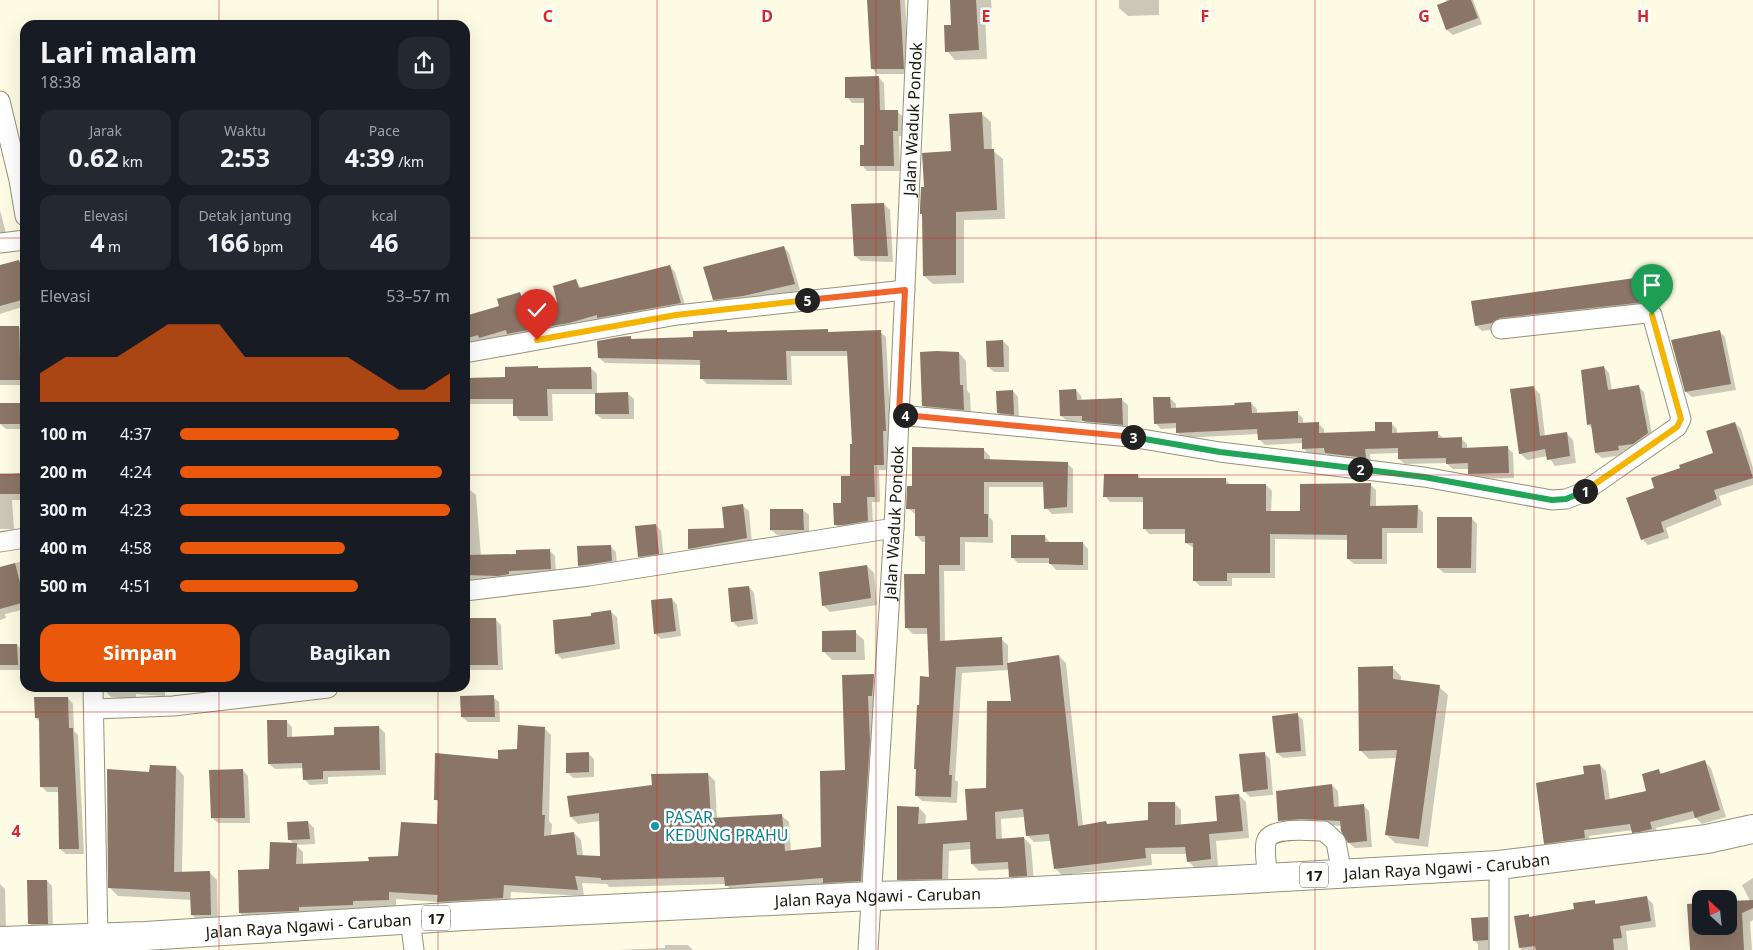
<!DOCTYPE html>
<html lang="id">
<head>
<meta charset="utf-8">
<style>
  body { margin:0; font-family:"Noto Sans",sans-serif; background:#242831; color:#f1f3f6; height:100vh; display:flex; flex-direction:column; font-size:19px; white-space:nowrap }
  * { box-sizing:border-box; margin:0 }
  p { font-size:16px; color:#9ea1a6 }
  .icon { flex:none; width:28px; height:28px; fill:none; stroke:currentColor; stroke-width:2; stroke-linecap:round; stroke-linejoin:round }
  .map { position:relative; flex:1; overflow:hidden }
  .details { position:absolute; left:20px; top:20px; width:450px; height:672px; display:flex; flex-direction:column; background:#171b24; border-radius:15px; box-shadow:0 5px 20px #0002 }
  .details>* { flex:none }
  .needle { width:32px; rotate:333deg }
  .tools { position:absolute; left:1692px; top:890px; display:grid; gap:10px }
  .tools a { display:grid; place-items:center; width:45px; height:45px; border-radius:10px; background:#171b24; box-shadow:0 5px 20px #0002; font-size:25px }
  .pin { position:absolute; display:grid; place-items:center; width:42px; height:42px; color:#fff; margin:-51px -21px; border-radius:50% 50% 50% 0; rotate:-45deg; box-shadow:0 0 5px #0007 }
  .pin .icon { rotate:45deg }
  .km { position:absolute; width:25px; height:25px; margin:-12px; border-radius:50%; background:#222; color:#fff; font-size:14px; line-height:25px; text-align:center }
  .round { display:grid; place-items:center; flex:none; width:52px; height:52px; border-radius:15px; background:#242831 }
  .overview { display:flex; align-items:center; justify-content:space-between; height:85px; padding:0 20px }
  h1 { font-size:28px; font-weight:700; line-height:38px }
  .metrics { display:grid; grid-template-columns:repeat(3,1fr); gap:8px; height:85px; padding:5px 20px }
  .metrics div { display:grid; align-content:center; border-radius:12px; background:#242831; text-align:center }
  .metrics b { font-size:25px; font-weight:700 }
  .metrics small { font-size:14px; font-weight:400 }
  .metrics p { font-size:14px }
  .chart { height:140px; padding:10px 20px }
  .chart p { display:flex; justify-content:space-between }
  .chart svg { width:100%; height:90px; margin-top:5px; fill:#ea580c; opacity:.7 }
  .primary-button { display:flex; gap:10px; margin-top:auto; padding:10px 20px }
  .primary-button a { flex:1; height:58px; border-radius:15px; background:#ea580c; color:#fff; font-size:20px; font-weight:700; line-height:58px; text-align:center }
  .primary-button a+a { background:#242831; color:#f1f3f6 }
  ul { padding:0 20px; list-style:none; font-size:16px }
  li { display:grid; grid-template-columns:80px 60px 1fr; align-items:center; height:38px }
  li i { height:12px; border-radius:6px; background:#ea580c }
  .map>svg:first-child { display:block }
  .shadow { fill:#0003 }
  .building { fill:#8b7567 }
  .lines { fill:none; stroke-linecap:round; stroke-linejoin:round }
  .minor-casing { stroke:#959179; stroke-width:21 }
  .highway-casing { stroke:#959179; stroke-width:30 }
  .minor { stroke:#fff; stroke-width:19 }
  .highway { stroke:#fff; stroke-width:28 }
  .split-1-casing { stroke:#fff; stroke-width:10 }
  .split-2-casing { stroke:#fff; stroke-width:10 }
  .split-3-casing { stroke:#fff; stroke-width:10 }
  .split-4-casing { stroke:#fff; stroke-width:10 }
  .split-5-casing { stroke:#fff; stroke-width:10 }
  .split-6-casing { stroke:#fff; stroke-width:10 }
  .split-1 { stroke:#f5b400; stroke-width:6 }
  .split-2 { stroke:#22a559; stroke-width:6 }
  .split-3 { stroke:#22a559; stroke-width:6 }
  .split-4 { stroke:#f0652b; stroke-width:6 }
  .split-5 { stroke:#f0652b; stroke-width:6 }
  .split-6 { stroke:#f5b400; stroke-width:6 }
  .grid { fill:none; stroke:#d62828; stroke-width:1; stroke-opacity:0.55 }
  .culture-dot { fill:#0f9aa8; stroke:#fff; stroke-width:2 }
  .labels { text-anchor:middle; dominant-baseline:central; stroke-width:5; stroke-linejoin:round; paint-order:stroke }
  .shield { fill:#fff; stroke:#5f5e57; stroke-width:1 }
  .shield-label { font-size:15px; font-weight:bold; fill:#1a190f }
  .street-label { font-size:16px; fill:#1a190f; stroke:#fff }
  .culture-label { font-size:16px; fill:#0d838f; stroke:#fff; text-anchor:start }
  .grid-label { font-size:16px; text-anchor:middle; font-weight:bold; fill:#d62828; stroke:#fff; stroke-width:5; stroke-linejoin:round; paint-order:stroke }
</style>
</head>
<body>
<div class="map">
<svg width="1753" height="950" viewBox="0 0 1753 950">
  <rect width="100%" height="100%" fill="#fefbe5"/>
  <g class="shadow">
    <polygon points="868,0 905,0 909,74 877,74 872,68"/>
    <polygon points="952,0 991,0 992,12 985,12 987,59 955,60 947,51 953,26"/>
    <polygon points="1119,0 1159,0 1159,15 1128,16 1119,8"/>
    <polygon points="1446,0 1473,0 1482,24 1453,35 1447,30 1438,6 1447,3"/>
    <polygon points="878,77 884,83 885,111 897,111 903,117 904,136 899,136 900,171 867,171 862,165 865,146 865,103 852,103 847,97"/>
    <polygon points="982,114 991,122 992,150 1003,159 1005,219 964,220 964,283 933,284 924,276 925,188"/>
    <polygon points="884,204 890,210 893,262 861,261 855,256"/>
    <polygon points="0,210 7,237 0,239"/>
    <polygon points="784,247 789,253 800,290 750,302 720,305 714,299"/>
    <polygon points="19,261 25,269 25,306 0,314 0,267"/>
    <polygon points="670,266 675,272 686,308 465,346 465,317 500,307 520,294 525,299 529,313 559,303 576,281 582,289"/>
    <polygon points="1642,278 1647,284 1651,307 1482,331 1476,325 1473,302"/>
    <polygon points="0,327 19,327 24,333 25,385 0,385"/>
    <polygon points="1719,331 1725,337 1736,390 1692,397 1686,392"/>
    <polygon points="694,332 880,332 886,337 891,436 888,436 889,470 879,470 880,502 872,502 873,526 841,530 835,524 852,477 854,445 849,356 791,356 792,385 707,384 701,378 701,365 605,363 599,358 631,338 633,340 694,339"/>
    <polygon points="1003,341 1009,347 1009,372 994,372 988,367"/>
    <polygon points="959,353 966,361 967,390 970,394 971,416 930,413 923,405"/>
    <polygon points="1604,367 1609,373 1612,391 1639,387 1644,392 1653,439 1639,449 1623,451 1624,455 1602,458 1596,453 1593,429 1588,424"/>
    <polygon points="591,368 597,374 597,394 628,394 634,399 634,419 602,419 596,414 596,394 552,394 553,421 520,421 515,415 515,404 465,404 465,378 506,378"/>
    <polygon points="1533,387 1540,394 1545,436 1566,433 1573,440 1576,463 1555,466 1548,456 1527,460 1520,453"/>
    <polygon points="1076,390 1081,396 1082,401 1122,400 1128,405 1128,430 1089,426 1084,421 1067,421 1061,416"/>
    <polygon points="1013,391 1018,397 1019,420 1004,418 998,412"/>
    <polygon points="1170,398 1176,404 1176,409 1236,406 1251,403 1257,409 1257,414 1297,413 1303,418 1303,424 1318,423 1324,429 1324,434 1376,432 1391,423 1397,429 1397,434 1437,432 1443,438 1461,438 1467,444 1467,449 1508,448 1513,453 1514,478 1475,479 1470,473 1469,469 1453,469 1446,463 1405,464 1399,459 1399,453 1370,454 1371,463 1332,459 1327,454 1309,454 1304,449 1303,443 1265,445 1259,439 1259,434 1183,438 1178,433 1178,428 1161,429 1155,423"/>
    <polygon points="0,404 25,404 25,429 6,429 0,424"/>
    <polygon points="1735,423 1741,429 1753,468 1753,485 1719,496 1722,505 1666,528 1669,538 1648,545 1642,539 1656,489 1682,469 1714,454"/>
    <polygon points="984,450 990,456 990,461 1067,463 1073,469 1073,513 1052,514 1046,508 1044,487 989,487 989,517 993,521 993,543 965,542 965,571 944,571 945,642 1001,639 1008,645 1008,664 1059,656 1066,663 1083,826 1149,821 1174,803 1181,810 1181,826 1218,822 1239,795 1246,802 1249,838 1216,841 1218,866 1195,868 1188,861 1187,854 1151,854 1152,865 1062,875 1055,868 1051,841 1034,842 1027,835 1025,817 1001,819 1002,840 1024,838 1031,845 1034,882 1017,883 1010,876 1010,869 979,871 972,864 971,849 949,851 948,885 906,886 899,879 919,808 926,815 925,825 969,821 988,789 1012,702 1009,670 962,673 955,780 958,782 957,803 922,801 916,795 918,771 915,768 930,678 928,634 913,634 907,628 926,575 926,542 922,542 916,535 916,515 908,508 913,487"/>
    <polygon points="0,473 25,475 25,500 12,500 14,529 0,529"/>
    <polygon points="1138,475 1142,480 1226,480 1231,485 1266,485 1272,491 1271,512 1301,512 1370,484 1376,490 1376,507 1417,507 1423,512 1423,533 1387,533 1387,564 1354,564 1348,559 1348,540 1275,539 1275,578 1232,578 1232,586 1200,586 1194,580 1194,548 1186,543 1186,534 1149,534 1144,528 1144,502 1110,502 1105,496"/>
    <polygon points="465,490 470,490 476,495 481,556 518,555 549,550 555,556 556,574 465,584"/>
    <polygon points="743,506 749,511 752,543 695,554 689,549 726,529"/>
    <polygon points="803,510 809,515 809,535 777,535 771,530"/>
    <polygon points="1471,518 1477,524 1476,573 1444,573 1438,568"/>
    <polygon points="656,525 661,531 664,559 644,562 639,556"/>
    <polygon points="1045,536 1050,543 1083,543 1088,549 1088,570 1056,570 1050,563 1018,563 1012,557"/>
    <polygon points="610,546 616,552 617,566 584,571 579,566"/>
    <polygon points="25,560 25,609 5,614 6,618 0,620 0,568"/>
    <polygon points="867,566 874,573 877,605 830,612 823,605"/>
    <polygon points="749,587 754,593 758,624 738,627 732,621"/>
    <polygon points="672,599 677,605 681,636 661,639 655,633"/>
    <polygon points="611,612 617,617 620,649 562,659 557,654 592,617"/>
    <polygon points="495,619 501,625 503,670 471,670 465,664 465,620"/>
    <polygon points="855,632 864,640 865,660 832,660 823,651"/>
    <polygon points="0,645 17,645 22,650 23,670 0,670"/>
    <polygon points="1393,668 1401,676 1401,682 1439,687 1448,695 1428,847 1395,843 1387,835 1397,758 1369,759 1360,750"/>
    <polygon points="873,676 880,683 868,888 733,893 726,884 609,887 607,884 582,883 584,896 511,892 510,905 446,909 439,902 396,899 396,907 360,908 360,912 247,920 240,913 270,870 295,845 289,839 308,822 314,828 315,844 296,845 303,852 303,865 370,862 399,858 438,825 440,803 435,799 518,751 544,728 551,735 549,821 552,824 551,836 574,833 581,840 583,856 601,857 600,821 578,824 571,817 653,786 708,774 715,781 717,819 781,815 789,822 791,851 822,848"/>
    <polygon points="106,688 165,688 165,696 136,694 136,699 111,697 106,692"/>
    <polygon points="190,688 215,688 215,689"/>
    <polygon points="493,697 499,702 500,722 468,722 462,717"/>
    <polygon points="68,698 73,704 74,731 78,735 84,854 66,854 60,849 59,792 47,792 41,786 40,722 36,718"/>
    <polygon points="1297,715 1303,720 1306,756 1283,758 1277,753"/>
    <polygon points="286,721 292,727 292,738 336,736 379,727 385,733 386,775 328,777 328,784 310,785 304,779 304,768 275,769 269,764"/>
    <polygon points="588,753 594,759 594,777 573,778 567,772"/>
    <polygon points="1264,753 1270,759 1273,795 1250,797 1244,791"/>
    <polygon points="1705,762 1711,768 1726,817 1702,824 1696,818 1656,828 1657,835 1640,838 1633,830 1589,836 1590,844 1552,849 1545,843 1585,775 1600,765 1606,771 1610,800 1648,792 1659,771 1663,775"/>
    <polygon points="176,767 184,776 182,873 209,872 217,880 218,922 200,923 192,915 192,900 118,896 110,888 151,773"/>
    <polygon points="242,770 248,776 250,823 218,823 212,818"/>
    <polygon points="1332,785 1338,791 1339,808 1363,805 1369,811 1372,847 1355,848 1349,843 1342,826 1307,824 1285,826 1280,820"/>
    <polygon points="1753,878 1753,920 1750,922 1752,950 1691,950 1688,905 1701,905 1701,926 1729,926 1729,903 1750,901 1742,885"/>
    <polygon points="47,881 52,886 53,929 35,929 29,923"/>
    <polygon points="0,884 5,889 6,931 0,931"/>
    <polygon points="1647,898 1653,904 1656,927 1626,931 1628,950 1522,950 1520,948 1528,915 1531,918 1575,910 1594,901 1597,905"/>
    <polygon points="1487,918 1493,924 1493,950 1478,950 1478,944 1474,940"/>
    <polygon points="665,945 688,945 693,950 617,950 665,948"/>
  </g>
  <g class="building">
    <polygon points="867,0 900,0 904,69 871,69"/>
    <polygon points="950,0 976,0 979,50 945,52 944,25 951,25"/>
    <polygon points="1450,0 1471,0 1478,18 1446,30 1437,5"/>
    <polygon points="879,76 880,110 898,110 898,131 893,131 894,166 860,166 860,145 864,145 864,98 845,98 845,77"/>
    <polygon points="982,112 984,149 994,149 997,210 956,212 956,275 923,276 922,214 920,214 920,209 921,187 924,187 922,153 951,151 949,114"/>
    <polygon points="884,203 888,256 854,256 851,204"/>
    <polygon points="784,246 795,284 743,296 713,300 703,267"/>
    <polygon points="19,260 25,280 25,299 0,306 0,265"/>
    <polygon points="670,265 681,303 597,318 597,315 569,323 507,334 506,330 479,338 478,335 465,339 465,316 499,306 497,299 520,292 526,312 557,302 553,286 576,279 579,288"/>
    <polygon points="1642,277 1646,302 1500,318 1492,323 1475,326 1471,301"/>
    <polygon points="0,326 19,326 20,358 23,358 24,380 0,380"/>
    <polygon points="828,329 828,332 881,330 886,431 883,431 884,465 874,465 875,497 867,497 868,521 843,525 834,525 833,503 841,503 841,476 850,476 850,444 852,444 847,351 786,351 787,380 700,379 700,360 598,358 597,341 620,337 631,336 631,339 693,337 693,331 727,330 727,332"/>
    <polygon points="1720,330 1731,384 1685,392 1671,340"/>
    <polygon points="1003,340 1004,367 987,367 986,341"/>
    <polygon points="937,351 959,352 960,385 963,385 964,410 922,406 920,352"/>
    <polygon points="538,366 538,368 591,367 592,389 547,389 548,416 513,416 513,399 467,399 466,378 505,377 505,367"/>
    <polygon points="1604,366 1608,390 1639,385 1648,433 1633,444 1618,446 1619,450 1595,453 1591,424 1587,425 1581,370"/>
    <polygon points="1534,386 1540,436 1567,432 1570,456 1547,460 1545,449 1519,454 1510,389"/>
    <polygon points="1076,389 1077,400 1122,398 1123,425 1082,421 1082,416 1060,416 1059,390"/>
    <polygon points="1013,390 1014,415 997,413 996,391"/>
    <polygon points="628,392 629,414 595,414 595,393"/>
    <polygon points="1153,397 1170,397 1171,408 1235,405 1234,403 1251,402 1252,413 1298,411 1298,423 1319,422 1319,433 1375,431 1375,422 1392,422 1392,433 1438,431 1438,438 1462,437 1462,448 1508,446 1509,473 1468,474 1468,463 1446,464 1446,458 1398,459 1398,448 1365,449 1366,458 1325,453 1324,448 1302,449 1302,438 1258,440 1257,429 1176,433 1176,423 1154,424"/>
    <rect x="0" y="403" width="25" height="21"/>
    <polygon points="1735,422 1753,478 1714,490 1717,499 1661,522 1664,532 1641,540 1626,498 1654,488 1651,478 1680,468 1679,465 1713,453 1706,431"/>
    <polygon points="912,447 984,448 984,459 1068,462 1067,507 1044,509 1043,482 984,482 984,514 988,514 988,537 960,537 960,565 939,565 940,641 1002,637 1003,665 956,667 949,775 952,775 951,797 915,796 916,769 914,769 917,705 919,705 920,676 929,677 927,628 905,628 904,574 925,574 925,536 915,536 915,509 906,509 907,486 912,486"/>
    <polygon points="25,473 25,494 0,494 0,474"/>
    <polygon points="1104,474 1138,474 1138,478 1226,478 1226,484 1266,484 1266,511 1300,511 1300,484 1371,483 1370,506 1418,505 1417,528 1382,528 1382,559 1347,559 1347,535 1270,534 1270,573 1227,573 1227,581 1193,581 1193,543 1185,543 1185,529 1143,529 1143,497 1103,497"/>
    <polygon points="743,504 747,538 688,549 688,529 724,528 722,507"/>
    <polygon points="770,509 803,509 804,530 770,530"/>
    <polygon points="1437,517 1472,517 1471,568 1437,568"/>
    <polygon points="656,524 659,554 638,557 635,526"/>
    <polygon points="1011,535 1045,535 1045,542 1083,542 1083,565 1049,564 1049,558 1011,558"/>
    <polygon points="611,545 612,561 578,566 577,546"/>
    <polygon points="550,549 551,569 509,571 509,574 498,576 465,575 465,555 516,554 516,550"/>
    <polygon points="15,563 25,602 0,609 0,567"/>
    <polygon points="867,565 871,598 822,606 819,572"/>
    <polygon points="749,586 753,619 731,622 728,588"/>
    <polygon points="672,598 676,631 654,634 651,600"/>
    <polygon points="611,610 615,644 555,654 553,620 591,616 591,613"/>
    <polygon points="465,618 496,618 498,665 465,665"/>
    <polygon points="856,630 856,652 822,652 822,631"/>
    <polygon points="0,644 17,644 18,665 0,665"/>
    <polygon points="1059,655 1078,826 1106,821 1107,824 1148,820 1148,802 1175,802 1175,825 1217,821 1215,796 1239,794 1243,831 1209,834 1211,859 1187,862 1185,847 1145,848 1146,858 1054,869 1049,834 1026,836 1023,809 995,812 996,839 1024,837 1027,876 1009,877 1008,862 971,864 970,842 943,844 942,879 897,880 897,806 919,807 918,824 967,820 965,789 986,788 987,701 1011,701 1007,663"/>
    <polygon points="1393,666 1393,679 1440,685 1419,839 1385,835 1397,750 1359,751 1358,667"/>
    <polygon points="874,674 872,696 868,696 870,741 861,881 823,883 823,878 725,886 724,877 601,880 601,878 575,876 578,890 504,885 503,898 437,902 438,895 389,892 389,900 353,901 353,905 299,907 299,911 239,913 238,870 269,869 270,842 297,843 296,864 369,861 368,857 398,856 401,822 437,824 438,800 434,800 435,753 498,759 498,750 517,749 518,725 545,727 542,815 545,815 544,836 574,832 577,855 600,856 599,813 570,817 567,796 652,785 651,774 708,773 711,818 782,814 785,851 821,847 820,771 845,770 842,675"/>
    <polygon points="494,695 495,717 461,717 460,696"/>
    <polygon points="34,697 68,697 69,728 73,728 79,849 59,849 58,787 40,787 39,718 35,718"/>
    <polygon points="1298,713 1301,751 1276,753 1272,716"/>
    <polygon points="267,720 287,720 287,737 334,735 334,727 379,726 380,770 323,771 323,779 303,780 302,763 268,764"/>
    <polygon points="589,752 589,772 566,773 566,753"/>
    <polygon points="1265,752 1268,789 1243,792 1239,754"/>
    <polygon points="1705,760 1720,810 1695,818 1693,811 1650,822 1652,829 1639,832 1632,833 1630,824 1584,830 1585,838 1544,844 1536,783 1584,774 1583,766 1600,764 1605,800 1646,791 1642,774 1659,769 1660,774"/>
    <polygon points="150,765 176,766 174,872 210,871 211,915 191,915 190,892 108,888 107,769 149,772"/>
    <polygon points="243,769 245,818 211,818 209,770"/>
    <polygon points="1332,784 1334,807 1364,804 1367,841 1348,843 1341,831 1340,821 1301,819 1278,821 1276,791"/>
    <polygon points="308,821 310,839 288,840 287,822"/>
    <polygon points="27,880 47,880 48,924 28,924"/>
    <polygon points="1647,896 1651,921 1620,926 1622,938 1613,939 1614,950 1536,950 1535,946 1519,948 1514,916 1529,914 1529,917 1574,909 1573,903 1595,900 1595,904"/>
    <polygon points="1753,900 1753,908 1742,913 1744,950 1690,950 1687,904 1701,903 1701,926 1729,926 1729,901"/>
    <polygon points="1488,917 1488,940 1473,941 1471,918"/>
  </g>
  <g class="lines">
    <defs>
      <g id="minor">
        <polyline points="0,101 19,180 25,216"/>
        <polyline points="0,243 25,240"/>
        <polyline points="465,353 677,315 905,290"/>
        <polyline points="899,415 1130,437 1220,452 1424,477 1552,500 1566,499 1582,493 1677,427 1681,419 1652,315 1647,313 1501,329"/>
        <polyline points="0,542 25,538"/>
        <polyline points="465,591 589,576 894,528"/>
        <polyline points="93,688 98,937"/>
        <polyline points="95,709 173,706 328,688"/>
        <path d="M1268,878C1267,867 1264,853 1266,842C1270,826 1310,831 1324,831L1336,842L1342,874"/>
        <polyline points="410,920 414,950"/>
        <path id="s1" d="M868,950L894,528L918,0"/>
        <polyline points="1499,950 1499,865"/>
      </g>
      <g id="highway">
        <path id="s2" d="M0,941L145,936L465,916L872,896L999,893L1499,865L1707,839L1753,829"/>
      </g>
    </defs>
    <use href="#minor" class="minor-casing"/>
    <use href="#highway" class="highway-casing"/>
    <use href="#minor" class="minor"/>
    <use href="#highway" class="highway"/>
  </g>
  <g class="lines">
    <defs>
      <polyline id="split-1" points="1585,491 1677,427 1681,419 1652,315"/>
      <polyline id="split-2" points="1360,469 1424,477 1552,500 1566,499 1585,491"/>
      <polyline id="split-3" points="1133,437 1220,452 1360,469"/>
      <polyline id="split-4" points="905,415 1133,437"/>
      <polyline id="split-5" points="807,300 905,290 899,415 905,415"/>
      <polyline id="split-6" points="537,340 676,315 807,300"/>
    </defs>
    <use href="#split-1" class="split-1-casing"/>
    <use href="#split-2" class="split-2-casing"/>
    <use href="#split-3" class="split-3-casing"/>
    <use href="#split-4" class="split-4-casing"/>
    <use href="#split-5" class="split-5-casing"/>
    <use href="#split-6" class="split-6-casing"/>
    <use href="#split-1" class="split-1"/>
    <use href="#split-2" class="split-2"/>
    <use href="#split-3" class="split-3"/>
    <use href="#split-4" class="split-4"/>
    <use href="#split-5" class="split-5"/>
    <use href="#split-6" class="split-6"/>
  </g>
  <path class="grid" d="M219,0V25M438,0V25M657,0V950M876,0V950M1096,0V950M1315,0V950M1534,0V950M0,238H25M465,238H1753M0,475H25M465,475H1753M219,688V950M438,688V950M0,712H1753"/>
  <circle class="culture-dot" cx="655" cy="826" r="5"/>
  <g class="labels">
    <g class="shield">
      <rect x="1300" y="862.5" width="28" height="25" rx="4"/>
      <rect x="422" y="905.5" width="28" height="25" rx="4"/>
    </g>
    <g class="shield-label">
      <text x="1314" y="875">17</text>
      <text x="436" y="918">17</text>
    </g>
    <g class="street-label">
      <text stroke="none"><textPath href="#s1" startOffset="832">Jalan Waduk Pondok</textPath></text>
      <text stroke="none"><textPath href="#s1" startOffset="428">Jalan Waduk Pondok</textPath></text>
      <text stroke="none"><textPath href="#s2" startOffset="1449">Jalan Raya Ngawi - Caruban</textPath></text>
      <text stroke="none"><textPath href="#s2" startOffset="879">Jalan Raya Ngawi - Caruban</textPath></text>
      <text stroke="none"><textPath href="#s2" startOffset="309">Jalan Raya Ngawi - Caruban</textPath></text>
    </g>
    <g class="culture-label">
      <text x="665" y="817">PASAR<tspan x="665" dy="18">KEDUNG PRAHU</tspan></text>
    </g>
  </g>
  <g class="grid-label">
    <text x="548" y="22">C</text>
    <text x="767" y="22">D</text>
    <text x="986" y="22">E</text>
    <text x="1205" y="22">F</text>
    <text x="1424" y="22">G</text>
    <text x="1643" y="22">H</text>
    <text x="16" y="837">4</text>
  </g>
</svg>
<div class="tools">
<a><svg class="needle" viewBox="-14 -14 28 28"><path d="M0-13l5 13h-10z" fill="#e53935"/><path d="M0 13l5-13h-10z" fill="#9ea1a6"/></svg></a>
</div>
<div class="pin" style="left:1652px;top:315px;background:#1e9e55"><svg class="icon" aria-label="arrive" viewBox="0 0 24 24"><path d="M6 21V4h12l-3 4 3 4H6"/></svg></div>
<div class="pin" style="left:537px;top:340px;background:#d93025"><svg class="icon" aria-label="check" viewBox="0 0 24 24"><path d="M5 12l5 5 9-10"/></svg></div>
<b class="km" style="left:1585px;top:491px">1</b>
<b class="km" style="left:1360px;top:469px">2</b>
<b class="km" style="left:1133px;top:437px">3</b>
<b class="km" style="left:905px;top:415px">4</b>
<b class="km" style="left:807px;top:300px">5</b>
<section class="details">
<div class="overview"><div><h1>Lari malam</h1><p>18:38</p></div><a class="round"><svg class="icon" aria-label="share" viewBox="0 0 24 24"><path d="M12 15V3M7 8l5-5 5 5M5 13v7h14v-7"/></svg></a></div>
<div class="metrics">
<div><p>Jarak</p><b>0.62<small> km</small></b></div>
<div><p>Waktu</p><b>2:53</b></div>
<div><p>Pace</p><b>4:39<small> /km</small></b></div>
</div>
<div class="metrics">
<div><p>Elevasi</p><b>4<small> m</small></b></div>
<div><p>Detak jantung</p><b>166<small> bpm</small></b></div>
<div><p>kcal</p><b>46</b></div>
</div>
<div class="chart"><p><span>Elevasi</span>53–57 m</p>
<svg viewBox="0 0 160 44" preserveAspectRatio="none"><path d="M0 44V30L10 22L20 22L30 22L40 14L50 6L60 6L70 6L80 22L90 22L100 22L110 22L120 22L130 30L140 38L150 38L160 30V44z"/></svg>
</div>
<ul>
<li><b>100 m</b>4:37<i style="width:81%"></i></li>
<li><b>200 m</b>4:24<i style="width:97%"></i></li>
<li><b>300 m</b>4:23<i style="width:100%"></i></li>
<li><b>400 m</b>4:58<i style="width:61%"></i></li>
<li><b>500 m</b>4:51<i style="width:66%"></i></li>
</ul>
<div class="primary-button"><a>Simpan</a><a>Bagikan</a></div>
</section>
</div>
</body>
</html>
